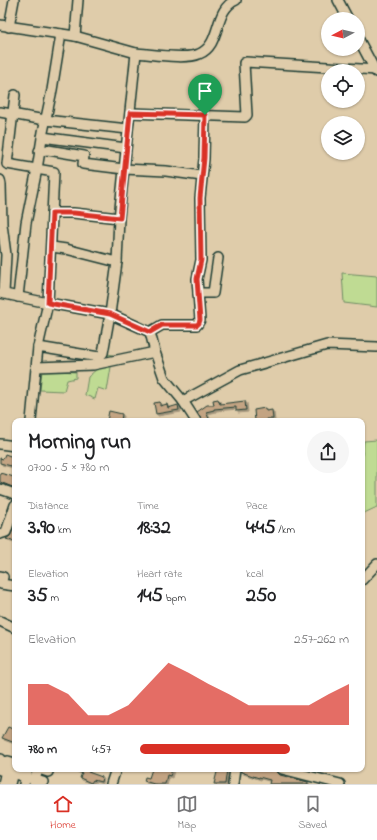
<!DOCTYPE html>
<html lang="en">
<head>
<meta charset="utf-8">
<style>
  body { margin:0; font-family:"Indie Flower",sans-serif; background:#f6f6f6; color:#202124; height:100vh; display:flex; flex-direction:column; font-size:15px; white-space:nowrap }
  * { box-sizing:border-box; margin:0 }
  p { font-size:13px; color:#757577 }
  .icon { flex:none; width:22px; height:22px; fill:none; stroke:currentColor; stroke-width:2; stroke-linecap:round; stroke-linejoin:round }
  .map { position:relative; flex:1; overflow:hidden }
  .side { position:absolute; left:12px; top:418px; width:353px; height:354px; display:flex; flex-direction:column; background:#fff; border-radius:8px; box-shadow:0 1px 3px #0004 }
  .side>* { flex:none }
  .needle { width:26px; rotate:263deg }
  .tools { position:absolute; left:321px; top:12px; display:grid; gap:8px }
  .tools a { display:grid; place-items:center; width:44px; height:44px; border-radius:50%; background:#fff; box-shadow:0 1px 3px #0004; font-size:20px }
  .pin { position:absolute; display:grid; place-items:center; width:34px; height:34px; color:#fff; margin:-41px -17px; border-radius:50% 50% 50% 0; rotate:-45deg; box-shadow:0 0 4px #0007 }
  .pin .icon { rotate:45deg }
  .round { display:grid; place-items:center; flex:none; width:42px; height:42px; border-radius:21px; background:#f6f6f6 }
  .overview { display:flex; align-items:center; justify-content:space-between; height:68px; padding:0 16px }
  h1 { font-size:22px; font-weight:700; line-height:30px }
  .metrics { display:grid; grid-template-columns:repeat(3,1fr); gap:6px; height:68px; padding:4px 16px }
  .metrics div { display:grid; align-content:center }
  .metrics b { font-size:20px; font-weight:700 }
  .metrics small { font-size:11px; font-weight:400 }
  .metrics p { font-size:11px }
  .chart { height:112px; padding:8px 16px }
  .chart p { display:flex; justify-content:space-between }
  .chart svg { width:100%; height:72px; margin-top:4px; fill:#d93025; opacity:.7 }
  ul { padding:0 16px; list-style:none; font-size:13px }
  li { display:grid; grid-template-columns:64px 48px 1fr; align-items:center; height:30px }
  li i { height:10px; border-radius:5px; background:#d93025 }
  .menu { display:flex; justify-content:space-around; align-items:center; height:56px; border-top:1px solid #e0e0e0; background:#fff; font-size:11px; color:#757577 }
  .menu a { display:grid; justify-items:center; gap:2px }
  .menu .active { color:#d93025 }
  .map>svg:first-child { display:block }
  .green { fill:#bfdb93; stroke:#6f8c64 }
  .building { fill:#c3a483; stroke:#1f3d34; filter:url(#shadow) }
  .lines { fill:none; stroke-linecap:round; stroke-linejoin:round }
  .minor-casing { stroke:#1f3d34; stroke-width:12 }
  .minor { stroke:#dfccaa; stroke-width:9 }
  .route-casing { stroke:#fff; stroke-width:8 }
  .route { stroke:#d93025; stroke-width:5 }
</style>
</head>
<body>
<div class="map">
<svg width="377" height="784" viewBox="0 0 377 784">
  <defs>
    <filter id="shadow"><feDropShadow dx="2" dy="2" stdDeviation="0" flood-color="#0004"/></filter>
  </defs>
  <rect width="100%" height="100%" fill="#dfccaa"/>
  <filter id="ink" filterUnits="userSpaceOnUse"><feTurbulence type="fractalNoise" baseFrequency=".025" numOctaves="2"/><feDisplacementMap in="SourceGraphic" scale="8" xChannelSelector="R" yChannelSelector="G"/><feConvolveMatrix kernelMatrix="1 2 1 2 8 2 1 2 1" color-interpolation-filters="sRGB"/></filter>
  <g filter="url(#ink)">
    <g class="green">
      <polygon points="342,273 377,276 377,307 344,303"/>
      <polygon points="103,353 113,355 107,391 98,388 95,399 85,395 88,377 99,367"/>
      <polygon points="42,370 76,372 76,378 67,380 64,391 40,390"/>
      <polygon points="377,440 377,507 362,514 362,457 364,441"/>
    </g>
    <g class="building">
      <polygon points="218,399 220,404 245,401 246,410 236,411 236,407 214,409 214,410 206,412 210,421 202,421 197,412 207,405 214,405 213,400"/>
      <polygon points="160,402 160,406 167,404 168,408 178,405 179,410 156,414 154,403"/>
      <polygon points="265,408 266,411 272,410 273,419 267,419 267,421 255,421 254,410"/>
      <polygon points="109,411 122,414 121,421 107,421"/>
      <polygon points="5,454 13,457 11,466 0,463 0,458 3,459"/>
      <polygon points="0,473 14,477 13,479 15,480 15,488 0,482"/>
      <polygon points="14,528 15,529 15,542 6,539 10,536"/>
      <polygon points="8,727 15,730 15,743 2,738"/>
      <polygon points="73,769 89,769 88,772 102,777 101,782 93,780 91,783 80,778 82,773"/>
      <polygon points="152,769 172,769 170,776 167,775 165,784 154,784 144,781 145,777 149,778"/>
      <polygon points="219,769 227,769 225,784 214,784 217,772 219,772"/>
      <polygon points="241,769 263,769 270,771 271,769 275,769 280,775 308,782 308,784 269,784 270,780 259,777 259,778 241,772"/>
    </g>
    <g class="lines">
      <defs>
        <g id="minor">
          <polyline points="338,0 348,19"/>
          <polyline points="0,25 75,36 78,0"/>
          <polyline points="9,27 14,0"/>
          <polyline points="358,38 376,72"/>
          <path d="M136,53C151,54 186,60 199,54C222,45 213,10 236,0"/>
          <polyline points="15,95 7,164 54,172 48,303 38,347"/>
          <polyline points="0,112 45,120 128,129"/>
          <polyline points="130,113 245,117 247,115 244,63 246,62 377,70"/>
          <polyline points="42,137 126,148"/>
          <polyline points="39,151 48,150 84,156 83,164 124,169 166,171 202,176"/>
          <polyline points="0,180 1,185 2,224 6,255 4,293"/>
          <polyline points="52,213 73,213 119,218"/>
          <polyline points="52,247 66,249 117,262"/>
          <polyline points="0,293 48,303 110,314 150,332 155,352 164,378 183,401 240,370 327,345 377,347"/>
          <polyline points="198,293 213,293 218,258"/>
          <polyline points="18,297 26,223 37,169 43,132 52,90 61,34"/>
          <polyline points="150,332 162,325 197,325 200,320 197,279 201,260 200,198 204,159 205,115"/>
          <polyline points="36,367 93,365 155,352"/>
          <polyline points="183,401 196,421"/>
          <polyline points="31,421 38,347 99,357 103,353 110,314 117,262 119,218 136,53 75,36"/>
          <polyline points="0,444 15,446"/>
          <polyline points="0,489 15,494"/>
          <polyline points="0,534 6,532 15,505"/>
          <polyline points="0,576 3,577 1,584 15,586"/>
          <polyline points="362,580 377,564"/>
          <polyline points="0,621 15,628"/>
          <polyline points="0,759 1,759 0,764"/>
          <polyline points="39,769 48,772"/>
          <polyline points="282,769 340,784"/>
          <polyline points="0,770 43,782"/>
          <polyline points="3,784 8,761 15,763"/>
          <polyline points="10,784 14,768"/>
          <polyline points="24,784 28,769"/>
          <polyline points="34,784 38,769"/>
          <polyline points="111,784 116,769"/>
          <polyline points="233,784 235,769"/>
        </g>
      </defs>
      <use href="#minor" class="minor-casing"/>
      <use href="#minor" class="minor"/>
    </g>
  </g>
  <g class="lines" filter="url(#ink)">
    <defs>
      <polygon id="route" points="130,113 205,115 204,158 200,198 201,260 197,279 200,320 199,323 197,325 162,325 150,332 110,314 48,303 52,213 74,213 120,218"/>
    </defs>
    <use href="#route" class="route-casing"/>
    <use href="#route" class="route"/>
  </g>
</svg>
<div class="tools">
<a><svg class="needle" viewBox="-14 -14 28 28"><path d="M0-13l5 13h-10z" fill="#e53935"/><path d="M0 13l5-13h-10z" fill="#757577"/></svg></a>
<a><svg class="icon" aria-label="locate" viewBox="0 0 24 24"><circle cx="12" cy="12" r="6"/><path d="M12 2v4M12 18v4M2 12h4M18 12h4"/></svg></a>
<a><svg class="icon" aria-label="layers" viewBox="0 0 24 24"><path d="M12 4l9 5-9 5-9-5zM3 14l9 5 9-5"/></svg></a>
</div>
<div class="pin" style="left:205px;top:115px;background:#1e9e55"><svg class="icon" aria-label="arrive" viewBox="0 0 24 24"><path d="M6 21V4h12l-3 4 3 4H6"/></svg></div>
<section class="side">
<div class="overview"><div><h1>Morning run</h1><p>07:00 · 5 × 780 m</p></div><a class="round"><svg class="icon" aria-label="share" viewBox="0 0 24 24"><path d="M12 15V3M7 8l5-5 5 5M5 13v7h14v-7"/></svg></a></div>
<div class="metrics">
<div><p>Distance</p><b>3.90<small> km</small></b></div>
<div><p>Time</p><b>18:32</b></div>
<div><p>Pace</p><b>4:45<small> /km</small></b></div>
</div>
<div class="metrics">
<div><p>Elevation</p><b>35<small> m</small></b></div>
<div><p>Heart rate</p><b>145<small> bpm</small></b></div>
<div><p>kcal</p><b>250</b></div>
</div>
<div class="chart"><p><span>Elevation</span>257–262 m</p>
<svg viewBox="0 0 160 44" preserveAspectRatio="none"><path d="M0 44V19L10 19L20 25L30 38L40 38L50 32L60 19L70 6L80 12L90 19L100 25L110 32L120 32L130 32L140 32L150 25L160 19V44z"/></svg>
</div>
<ul>
<li><b>780 m</b>4:57<i style="width:72%"></i></li>
</ul>
</section>
</div>
<nav class="menu">
<a class="active"><svg class="icon" aria-label="home" viewBox="0 0 24 24"><path d="M3 11l9-7 9 7M6 9v11h12V9"/></svg>Home</a>
<a><svg class="icon" aria-label="map" viewBox="0 0 24 24"><path d="M3 6l6-2 6 2 6-2v14l-6 2-6-2-6 2zM9 4v14M15 6v14"/></svg>Map</a>
<a><svg class="icon" aria-label="saved" viewBox="0 0 24 24"><path d="M7 4h10v16l-5-4-5 4z"/></svg>Saved</a>
</nav>
</body>
</html>
